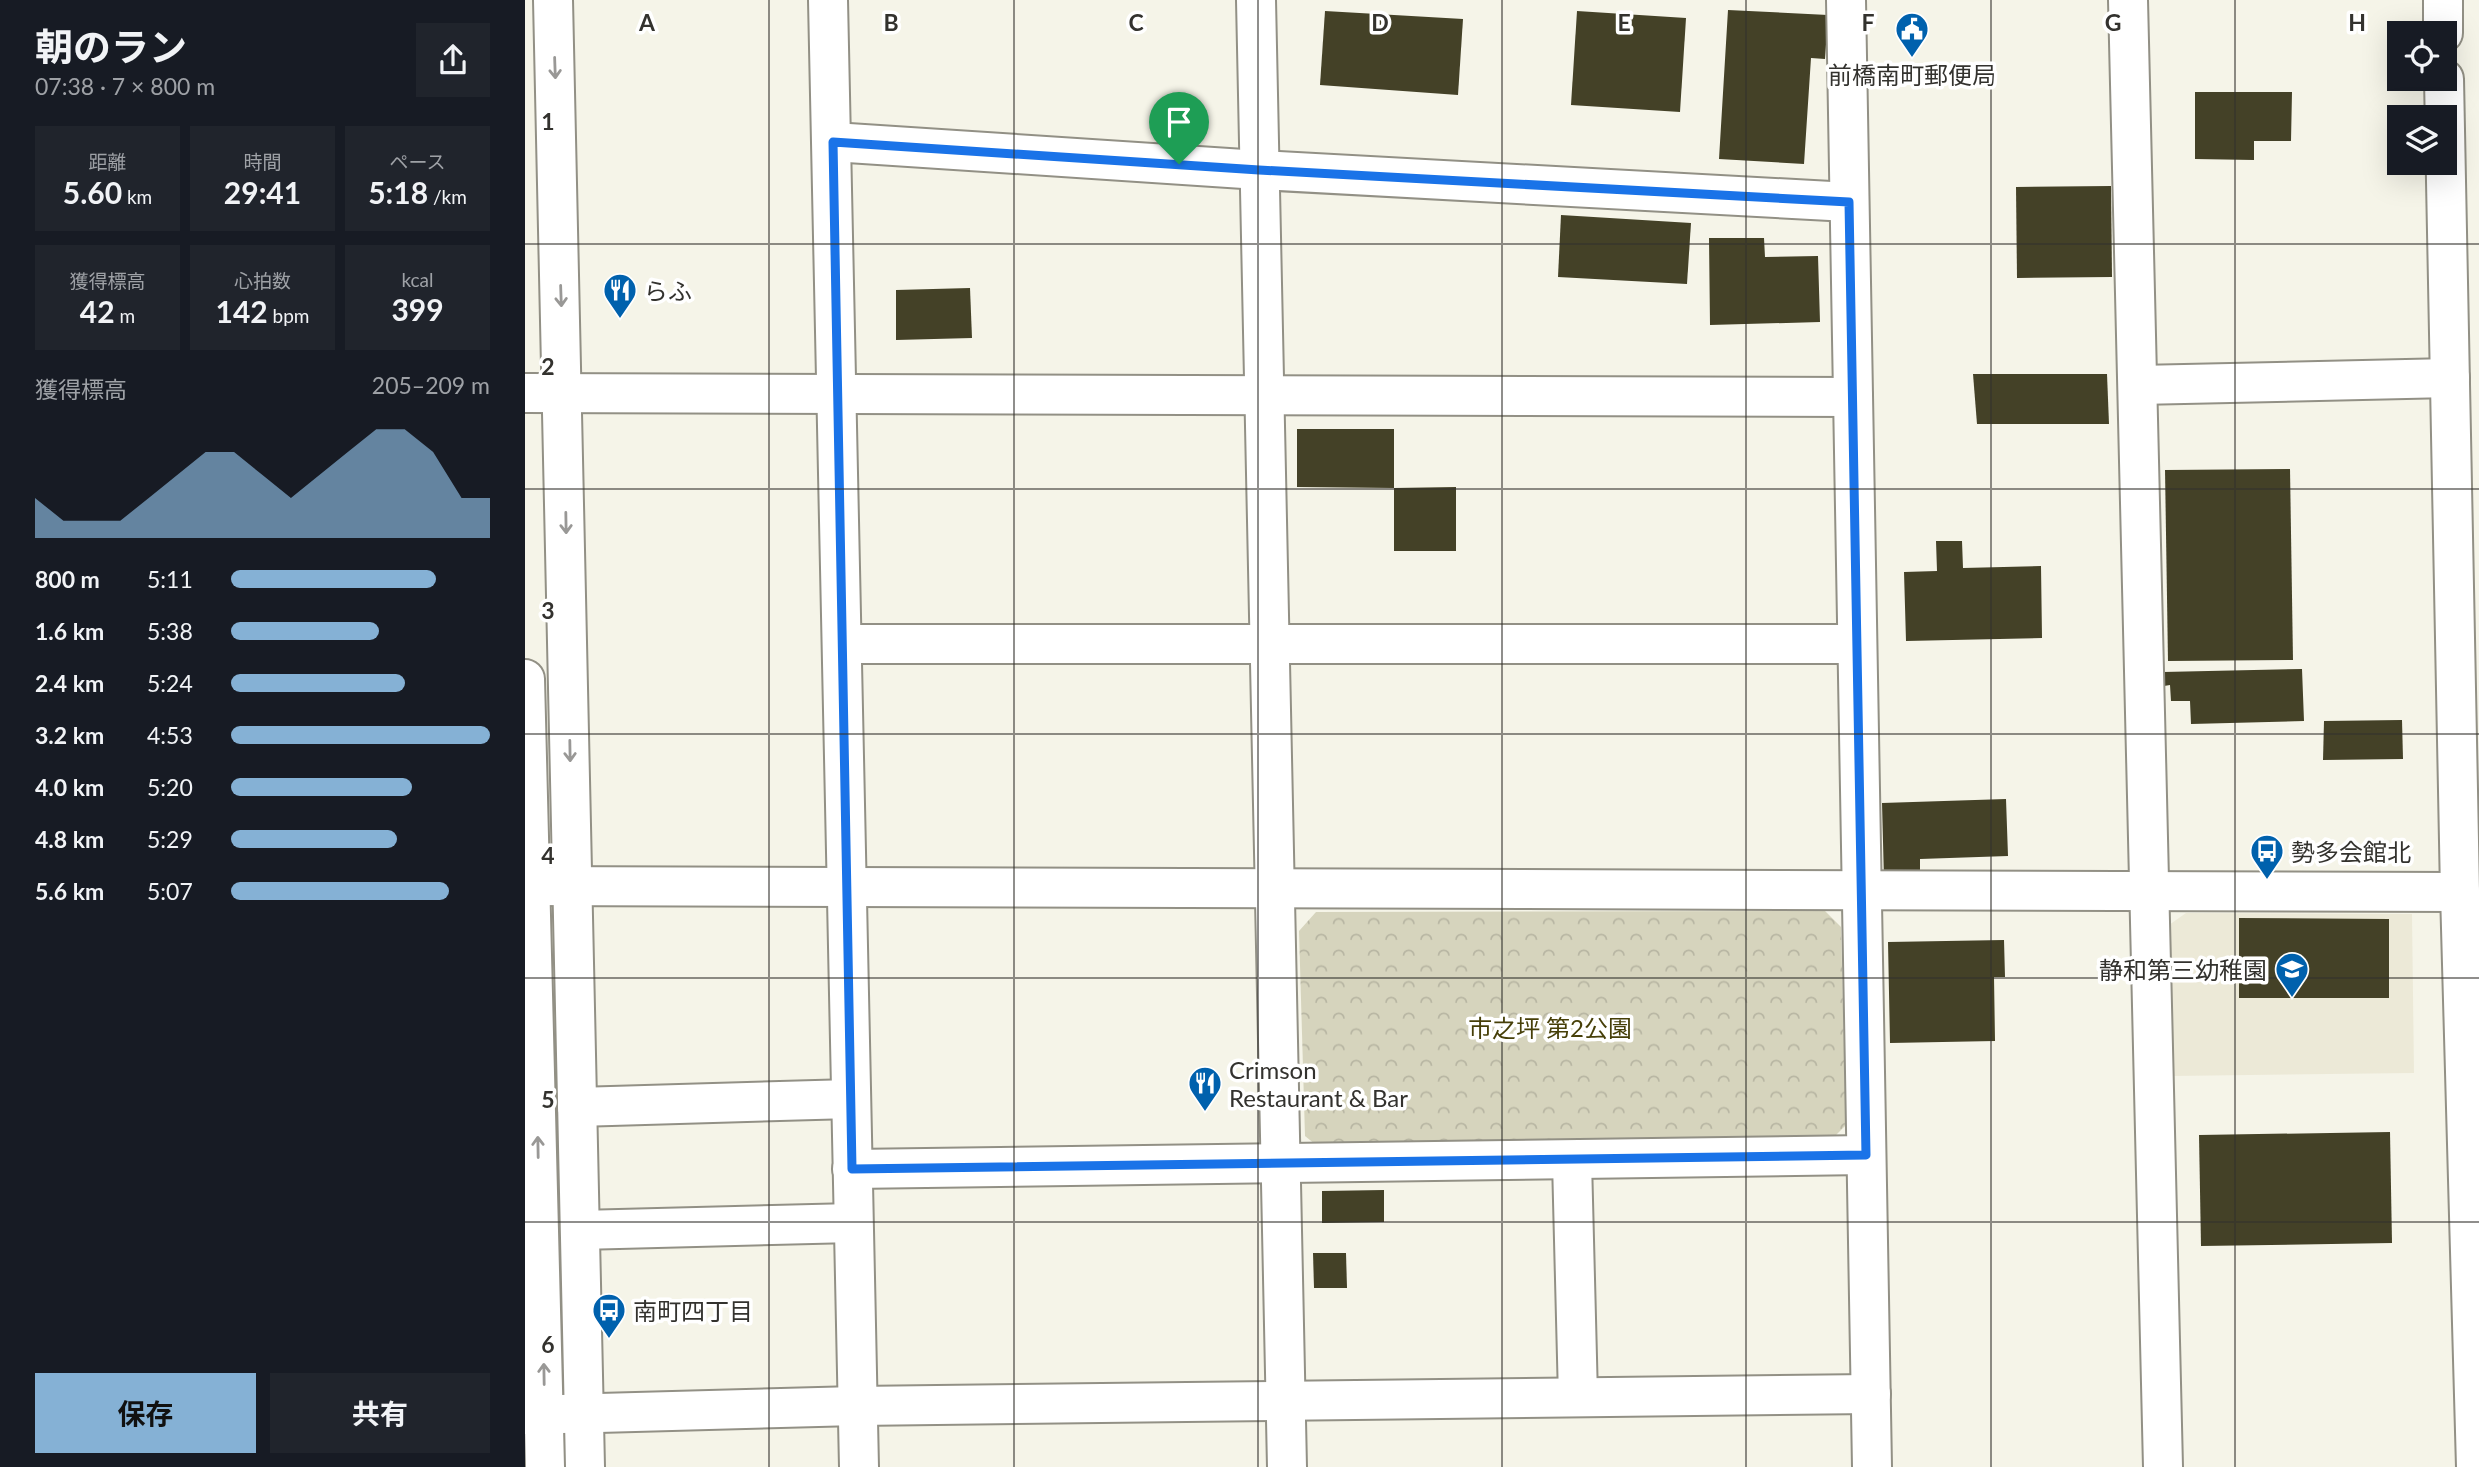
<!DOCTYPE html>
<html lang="ja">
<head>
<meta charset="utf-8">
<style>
  body { margin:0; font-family:Lato,"Noto Sans JP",sans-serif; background:#20242c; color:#f1f3f6; height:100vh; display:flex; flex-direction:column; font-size:26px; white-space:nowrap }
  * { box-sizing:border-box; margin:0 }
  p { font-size:23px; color:#9ea1a6 }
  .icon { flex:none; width:38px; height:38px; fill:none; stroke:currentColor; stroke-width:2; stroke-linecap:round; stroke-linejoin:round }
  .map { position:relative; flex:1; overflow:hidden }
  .sheet { display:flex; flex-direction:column; background:#171b24; width:525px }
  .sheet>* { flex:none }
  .tools { position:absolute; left:1862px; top:21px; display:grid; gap:14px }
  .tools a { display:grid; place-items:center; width:70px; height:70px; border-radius:0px; background:#171b24; box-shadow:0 7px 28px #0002; font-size:35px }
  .pin { position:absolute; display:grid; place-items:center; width:60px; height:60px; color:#fff; margin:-72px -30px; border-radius:50% 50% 50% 0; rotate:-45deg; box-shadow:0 0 7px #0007 }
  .pin .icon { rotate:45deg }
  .round { display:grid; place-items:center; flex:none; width:74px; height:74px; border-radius:0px; background:#20242c }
  .overview { display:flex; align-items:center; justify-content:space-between; height:119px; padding:0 35px }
  h1 { font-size:38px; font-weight:700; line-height:52px }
  .metrics { display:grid; grid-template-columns:repeat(3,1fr); gap:10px; height:119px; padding:7px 35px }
  .metrics div { display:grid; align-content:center; border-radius:0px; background:#20242c; text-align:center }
  .metrics b { font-size:30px; font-weight:700 }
  .metrics small { font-size:19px; font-weight:400 }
  .metrics p { font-size:19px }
  .chart { height:196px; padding:14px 35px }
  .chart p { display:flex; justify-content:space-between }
  .chart svg { width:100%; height:126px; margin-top:7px; fill:#85b1d5; opacity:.7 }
  .primary-button { display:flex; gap:14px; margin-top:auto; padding:14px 35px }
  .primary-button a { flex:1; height:80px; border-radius:0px; background:#85b1d5; color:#111; font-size:28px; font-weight:700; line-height:80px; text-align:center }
  .primary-button a+a { background:#20242c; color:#f1f3f6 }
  ul { padding:0 35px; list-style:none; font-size:23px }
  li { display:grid; grid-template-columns:112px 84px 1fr; align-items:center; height:52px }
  li i { height:18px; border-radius:9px; background:#85b1d5 }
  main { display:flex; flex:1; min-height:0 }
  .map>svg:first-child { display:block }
  .built { fill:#ece9d7 }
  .park { fill:url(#park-crowns) }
  .building { fill:#444127 }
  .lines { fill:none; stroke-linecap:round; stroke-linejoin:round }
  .minor-casing { stroke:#929085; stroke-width:42 }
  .minor { stroke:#fff; stroke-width:38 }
  .oneway { stroke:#999896 }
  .route-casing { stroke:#fff; stroke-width:14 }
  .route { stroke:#1a73e8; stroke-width:9 }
  .grid { fill:none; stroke:#33322e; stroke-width:2; stroke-opacity:0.55 }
  .labels { text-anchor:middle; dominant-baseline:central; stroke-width:7; stroke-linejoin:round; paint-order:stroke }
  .poi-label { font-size:24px; fill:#33322e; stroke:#fff; text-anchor:start }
  .park-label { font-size:24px; fill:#463f08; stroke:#fff }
  .grid-label { font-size:23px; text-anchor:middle; font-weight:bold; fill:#33322e; stroke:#fff; stroke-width:7; stroke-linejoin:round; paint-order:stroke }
</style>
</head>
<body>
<main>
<section class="sheet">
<div class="overview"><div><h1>朝のラン</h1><p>07:38 · 7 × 800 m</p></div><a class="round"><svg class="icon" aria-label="share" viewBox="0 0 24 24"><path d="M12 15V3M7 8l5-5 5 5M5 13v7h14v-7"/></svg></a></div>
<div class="metrics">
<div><p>距離</p><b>5.60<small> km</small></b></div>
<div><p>時間</p><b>29:41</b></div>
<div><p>ペース</p><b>5:18<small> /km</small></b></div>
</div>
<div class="metrics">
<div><p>獲得標高</p><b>42<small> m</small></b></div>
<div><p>心拍数</p><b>142<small> bpm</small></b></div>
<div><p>kcal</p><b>399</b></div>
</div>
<div class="chart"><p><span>獲得標高</span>205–209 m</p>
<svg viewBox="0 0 160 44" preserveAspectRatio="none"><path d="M0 44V30L10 38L20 38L30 38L40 30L50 22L60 14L70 14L80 22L90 30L100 22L110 14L120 6L130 6L140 14L150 30L160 30V44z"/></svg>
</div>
<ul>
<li><b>800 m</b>5:11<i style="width:79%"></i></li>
<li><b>1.6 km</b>5:38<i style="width:57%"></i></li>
<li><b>2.4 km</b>5:24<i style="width:67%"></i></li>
<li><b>3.2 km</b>4:53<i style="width:100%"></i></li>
<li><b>4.0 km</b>5:20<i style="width:70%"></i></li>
<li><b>4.8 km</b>5:29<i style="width:64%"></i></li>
<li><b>5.6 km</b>5:07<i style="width:84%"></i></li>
</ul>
<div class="primary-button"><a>保存</a><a>共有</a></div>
</section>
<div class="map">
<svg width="1954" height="1467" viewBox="0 0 1954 1467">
  <defs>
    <pattern id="park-crowns" width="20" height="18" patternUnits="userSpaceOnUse" patternTransform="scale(1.75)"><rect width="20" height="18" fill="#d6d4bd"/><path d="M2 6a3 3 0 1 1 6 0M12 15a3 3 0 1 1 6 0" fill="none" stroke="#b8b6a3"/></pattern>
  </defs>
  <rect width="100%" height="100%" fill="#f5f4e8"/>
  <polygon class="built" points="1661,913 1887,914 1889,1073 1647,1076 1644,925"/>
  <polygon class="park" points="1300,911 1316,927 1321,1125 1307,1139 791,1145 780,1136 774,931 791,912"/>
  <g class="building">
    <polygon points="1203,10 1303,15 1300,59 1286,58 1279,164 1194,159"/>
    <polygon points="800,11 938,19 933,95 795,85"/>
    <polygon points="1052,11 1161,18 1155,112 1046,105"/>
    <polygon points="1670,92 1767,92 1766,141 1729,141 1729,160 1670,159"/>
    <polygon points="1586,186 1587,277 1492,278 1491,187"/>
    <polygon points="1036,215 1166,223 1162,284 1033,277"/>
    <polygon points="1184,238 1239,238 1240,257 1293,256 1295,322 1185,325"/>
    <polygon points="445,288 447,338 371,340 371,290"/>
    <polygon points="1448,374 1582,374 1584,424 1452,424"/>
    <polygon points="772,429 869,429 869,488 772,487"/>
    <polygon points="1765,469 1768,660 1643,661 1640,470"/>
    <polygon points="931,487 931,551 869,551 869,488"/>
    <polygon points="1411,541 1437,541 1438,568 1516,566 1517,638 1381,641 1379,572 1412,571"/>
    <polygon points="1777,669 1779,721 1666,724 1665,701 1646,701 1645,685 1639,686 1638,672"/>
    <polygon points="1877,720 1878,759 1798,760 1799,721"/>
    <polygon points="1481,799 1483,856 1395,859 1395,878 1359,880 1357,803"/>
    <polygon points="1714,918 1864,919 1864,998 1714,998"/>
    <polygon points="1479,940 1480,977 1469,977 1470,1041 1365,1043 1363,942"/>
    <polygon points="1865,1132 1867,1243 1676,1246 1674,1135"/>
    <polygon points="859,1190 859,1222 797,1223 797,1191"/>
    <polygon points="788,1253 821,1253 822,1288 789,1288"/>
  </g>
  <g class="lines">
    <defs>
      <g id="minor">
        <polyline points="28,0 60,1467"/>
        <polyline points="303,0 334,1467"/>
        <polyline points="731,0 762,1467"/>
        <polyline points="1321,0 1347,1467"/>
        <polyline points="1603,0 1638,1467"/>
        <polyline points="1918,0 1918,33"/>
        <polyline points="1919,79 1935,892 1951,1467"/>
        <polyline points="308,142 734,170 1324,202"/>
        <polyline points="1613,385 1925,378"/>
        <polyline points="0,393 1328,397"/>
        <polyline points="317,644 1332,644"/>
        <polyline points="0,679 20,1467"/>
        <polyline points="0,886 1935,892"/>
        <polyline points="52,1107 326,1099"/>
        <polyline points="1047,1161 1053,1397"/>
        <polyline points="327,1169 1341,1155"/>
        <polyline points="55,1230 328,1223"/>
        <polyline points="0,1415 331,1406 1346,1394"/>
      </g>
    </defs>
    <use href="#minor" class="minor-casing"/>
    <use href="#minor" class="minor"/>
  </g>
  <defs><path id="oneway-shaft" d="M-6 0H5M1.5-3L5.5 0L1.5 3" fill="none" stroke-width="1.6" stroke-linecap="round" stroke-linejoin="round" transform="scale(1.75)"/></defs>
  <g class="oneway">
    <use href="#oneway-shaft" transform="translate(30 68) rotate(88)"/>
    <use href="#oneway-shaft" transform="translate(36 296) rotate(88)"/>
    <use href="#oneway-shaft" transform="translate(41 523) rotate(89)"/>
    <use href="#oneway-shaft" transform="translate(45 751) rotate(89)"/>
    <use href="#oneway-shaft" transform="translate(13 1147) rotate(-91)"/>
    <use href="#oneway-shaft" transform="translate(19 1374) rotate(-91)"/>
  </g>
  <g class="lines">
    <defs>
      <polygon id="route" points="308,142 734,170 1324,202 1341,1155 327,1169"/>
    </defs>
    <use href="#route" class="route-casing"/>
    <use href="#route" class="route"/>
  </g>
  <path class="grid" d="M244,0V1467M489,0V1467M733,0V1467M977,0V1467M1221,0V1467M1466,0V1467M1710,0V1467M0,244H1954M0,489H1954M0,734H1954M0,978H1954M0,1222H1954"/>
  <defs>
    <symbol id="civic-pin" viewBox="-11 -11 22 30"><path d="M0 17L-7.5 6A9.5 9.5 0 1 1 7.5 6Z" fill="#0061ad" stroke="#fff"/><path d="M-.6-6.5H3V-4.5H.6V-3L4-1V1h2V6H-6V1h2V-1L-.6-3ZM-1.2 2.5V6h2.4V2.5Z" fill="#fff"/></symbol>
    <symbol id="restaurant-pin" viewBox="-11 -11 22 30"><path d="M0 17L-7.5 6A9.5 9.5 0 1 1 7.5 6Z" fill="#0061ad" stroke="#fff"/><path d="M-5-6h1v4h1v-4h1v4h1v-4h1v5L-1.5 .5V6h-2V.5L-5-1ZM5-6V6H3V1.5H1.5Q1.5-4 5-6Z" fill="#fff"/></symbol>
    <symbol id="bus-pin" viewBox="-11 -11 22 30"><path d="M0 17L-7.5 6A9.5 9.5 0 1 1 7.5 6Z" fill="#0061ad" stroke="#fff"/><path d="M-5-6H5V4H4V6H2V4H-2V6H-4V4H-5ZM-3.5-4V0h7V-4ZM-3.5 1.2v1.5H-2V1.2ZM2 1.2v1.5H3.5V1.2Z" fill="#fff"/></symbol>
    <symbol id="school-pin" viewBox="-11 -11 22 30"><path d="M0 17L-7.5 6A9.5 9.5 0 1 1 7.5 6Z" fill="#0061ad" stroke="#fff"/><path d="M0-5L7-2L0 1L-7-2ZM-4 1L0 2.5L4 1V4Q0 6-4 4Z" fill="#fff"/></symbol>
  </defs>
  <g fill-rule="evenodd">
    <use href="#civic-pin" x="1368" y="10" width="38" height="52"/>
    <use href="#restaurant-pin" x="76" y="271" width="38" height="52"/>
    <use href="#bus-pin" x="1723" y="832" width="38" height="52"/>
    <use href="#school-pin" x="1748" y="950" width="38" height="52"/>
    <use href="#restaurant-pin" x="661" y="1064" width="38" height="52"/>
    <use href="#bus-pin" x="65" y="1291" width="38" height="52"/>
  </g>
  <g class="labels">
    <g class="poi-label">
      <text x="1387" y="74" text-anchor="middle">前橋南町郵便局</text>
      <text x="119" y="290">らふ</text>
      <text x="1766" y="851">勢多会館北</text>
      <text x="1742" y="969" text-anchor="end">静和第三幼稚園</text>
      <text x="704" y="1069">Crimson<tspan x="704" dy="28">Restaurant &amp; Bar</tspan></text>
      <text x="108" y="1310">南町四丁目</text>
    </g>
    <g class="park-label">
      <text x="1025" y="1027">市之坪 第2公園</text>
    </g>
  </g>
  <g class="grid-label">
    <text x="122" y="31">A</text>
    <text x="366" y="31">B</text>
    <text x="611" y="31">C</text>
    <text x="855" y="31">D</text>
    <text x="1099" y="31">E</text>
    <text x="1343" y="31">F</text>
    <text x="1588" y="31">G</text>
    <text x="1832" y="31">H</text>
    <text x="23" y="130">1</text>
    <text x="23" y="375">2</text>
    <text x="23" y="619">3</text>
    <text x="23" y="864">4</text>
    <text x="23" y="1108">5</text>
    <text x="23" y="1353">6</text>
  </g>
</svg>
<div class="tools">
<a><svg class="icon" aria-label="locate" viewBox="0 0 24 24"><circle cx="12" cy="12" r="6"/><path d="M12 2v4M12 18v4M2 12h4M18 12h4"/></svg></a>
<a><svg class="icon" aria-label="layers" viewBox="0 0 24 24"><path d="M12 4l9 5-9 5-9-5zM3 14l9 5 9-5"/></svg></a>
</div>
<div class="pin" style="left:654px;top:164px;background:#1e9e55"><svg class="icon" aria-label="arrive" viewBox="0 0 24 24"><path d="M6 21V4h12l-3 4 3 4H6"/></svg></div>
</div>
</main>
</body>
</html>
